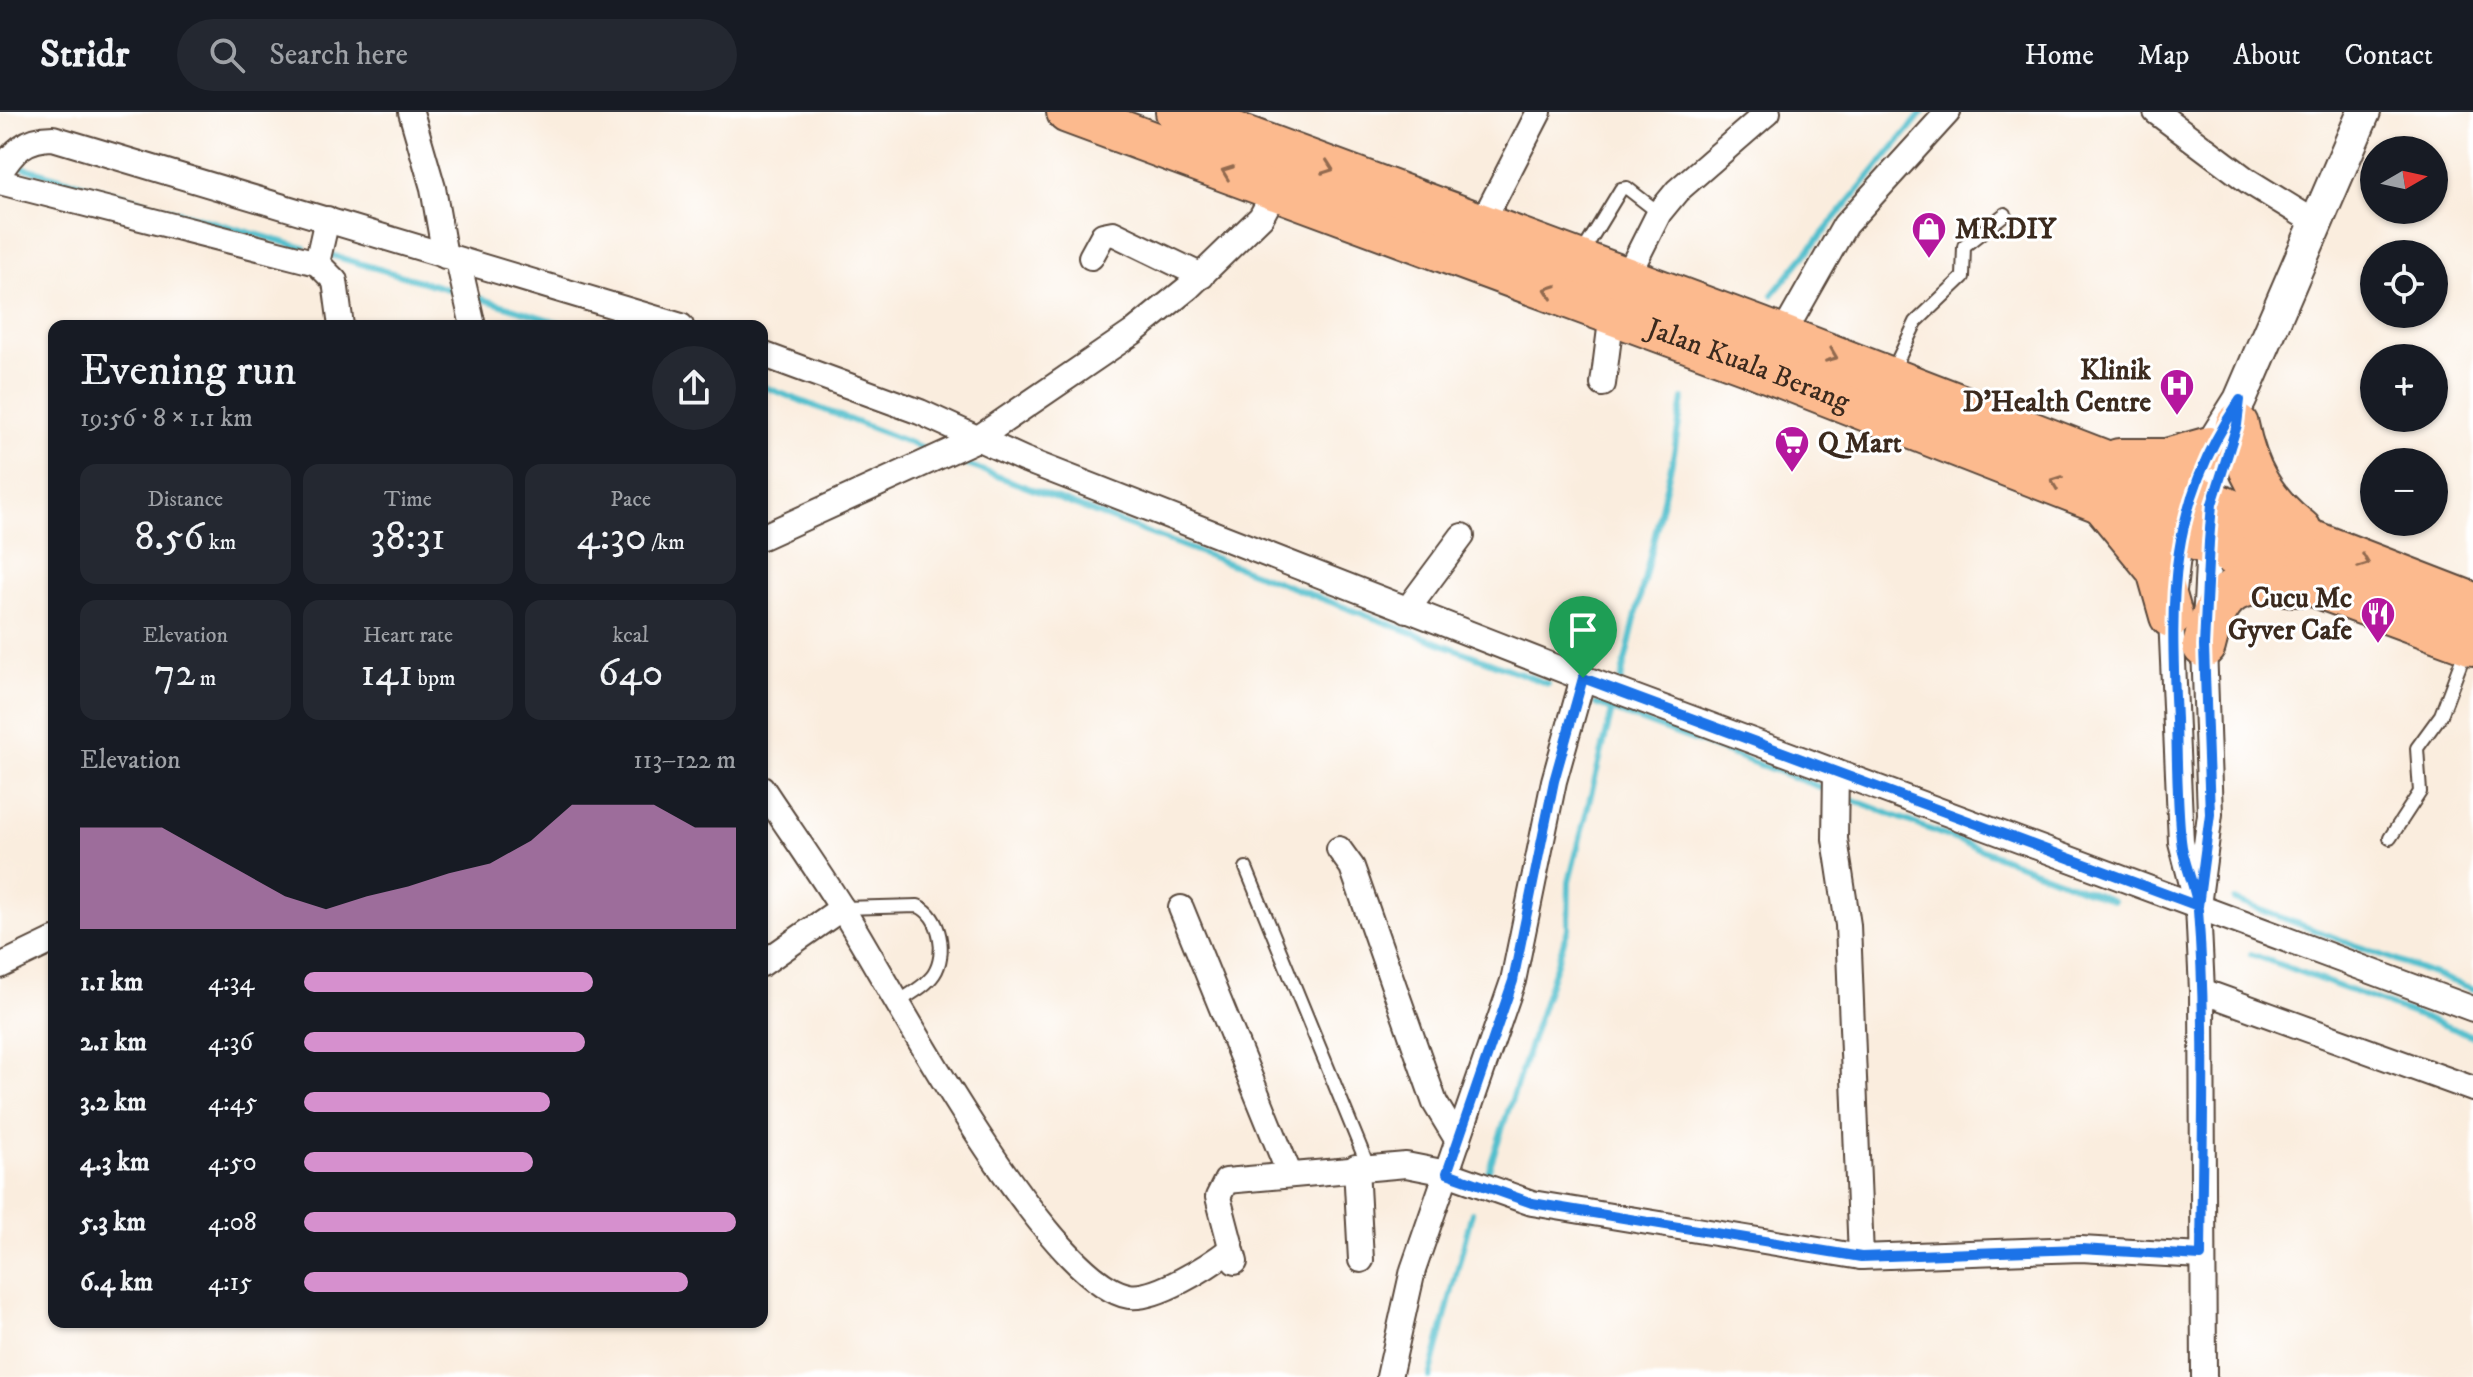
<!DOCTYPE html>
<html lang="en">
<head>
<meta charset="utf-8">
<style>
  body { margin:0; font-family:"IM FELL DW Pica",serif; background:#242831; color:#f1f3f6; height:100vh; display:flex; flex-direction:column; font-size:30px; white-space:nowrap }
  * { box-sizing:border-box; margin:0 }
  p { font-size:26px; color:#9ea1a6 }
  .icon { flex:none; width:44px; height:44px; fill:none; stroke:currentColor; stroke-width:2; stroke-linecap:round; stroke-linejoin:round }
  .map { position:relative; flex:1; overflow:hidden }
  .details { position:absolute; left:48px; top:208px; width:720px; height:1008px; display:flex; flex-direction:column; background:#171b24; border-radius:16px; box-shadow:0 2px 6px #0004 }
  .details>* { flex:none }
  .needle { width:52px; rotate:81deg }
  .controls { position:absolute; left:2360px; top:24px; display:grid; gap:16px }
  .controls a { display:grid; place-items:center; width:88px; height:88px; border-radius:50%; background:#171b24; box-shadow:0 2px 6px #0004; font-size:40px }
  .pin { position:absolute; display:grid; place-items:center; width:68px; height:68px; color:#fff; margin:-82px -34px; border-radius:50% 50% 50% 0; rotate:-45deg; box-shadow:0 0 8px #0007 }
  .pin .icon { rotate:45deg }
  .round { display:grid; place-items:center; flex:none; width:84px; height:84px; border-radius:42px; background:#242831 }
  .head { display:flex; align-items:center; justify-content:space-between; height:136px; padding:0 32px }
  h1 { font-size:44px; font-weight:600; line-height:60px }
  .metrics { display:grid; grid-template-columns:repeat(3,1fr); gap:12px; height:136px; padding:8px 32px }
  .metrics div { display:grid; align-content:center; border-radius:16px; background:#242831; text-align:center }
  .metrics b { font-size:40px; font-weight:600 }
  .metrics small { font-size:22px; font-weight:400 }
  .metrics p { font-size:22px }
  .chart { height:224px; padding:16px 32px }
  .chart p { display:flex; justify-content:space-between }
  .chart svg { width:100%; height:144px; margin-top:8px; fill:#d690ce; opacity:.7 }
  ul { padding:0 32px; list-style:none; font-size:26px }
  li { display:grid; grid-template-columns:128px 96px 1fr; align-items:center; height:60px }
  li i { height:20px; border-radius:10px; background:#d690ce }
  header { display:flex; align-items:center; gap:48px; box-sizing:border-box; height:112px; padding:0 40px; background:#171b24; border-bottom:2px solid #363941 }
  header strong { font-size:38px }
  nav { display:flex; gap:44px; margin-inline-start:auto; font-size:28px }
  .search { width:560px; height:72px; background:#242831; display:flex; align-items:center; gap:20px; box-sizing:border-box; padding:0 28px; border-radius:44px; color:#9ea1a6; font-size:30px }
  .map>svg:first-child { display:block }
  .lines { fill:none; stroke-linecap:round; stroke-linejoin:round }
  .stream { stroke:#53bfcd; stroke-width:6 }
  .service-casing { stroke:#58473b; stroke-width:16 }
  .minor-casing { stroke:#58473b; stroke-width:28 }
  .tertiary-casing { stroke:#58473b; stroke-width:36 }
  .trunk-casing { stroke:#58473b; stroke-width:46 }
  .service { stroke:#fff; stroke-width:12 }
  .minor { stroke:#fff; stroke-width:24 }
  .tertiary { stroke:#fff; stroke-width:32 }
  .trunk { stroke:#fcba8e; stroke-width:42 }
  .oneway { stroke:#926b50 }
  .route-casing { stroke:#fff; stroke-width:16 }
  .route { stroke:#1a73e8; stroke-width:10 }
  .labels { text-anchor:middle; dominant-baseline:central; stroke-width:6; stroke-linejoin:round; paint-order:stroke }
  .poi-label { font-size:28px; font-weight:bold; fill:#3b2a1e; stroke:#fff; text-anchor:start }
  .street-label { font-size:28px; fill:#3b2a1e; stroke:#fff }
</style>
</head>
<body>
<header>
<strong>Stridr</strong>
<div class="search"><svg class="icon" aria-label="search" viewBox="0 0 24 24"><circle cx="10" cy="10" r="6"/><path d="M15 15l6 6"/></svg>Search here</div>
<nav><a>Home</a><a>Map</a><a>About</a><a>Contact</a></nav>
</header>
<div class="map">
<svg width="2473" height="1265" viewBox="0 0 2473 1265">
  <rect width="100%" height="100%" fill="#fff"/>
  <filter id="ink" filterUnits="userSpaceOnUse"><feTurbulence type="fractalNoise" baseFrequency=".0125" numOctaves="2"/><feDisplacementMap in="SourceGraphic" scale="16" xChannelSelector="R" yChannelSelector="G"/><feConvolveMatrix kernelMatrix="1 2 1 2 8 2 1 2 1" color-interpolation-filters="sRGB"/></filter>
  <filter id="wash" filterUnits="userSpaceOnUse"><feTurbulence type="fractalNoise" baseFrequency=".006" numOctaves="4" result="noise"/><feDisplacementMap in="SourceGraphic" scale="32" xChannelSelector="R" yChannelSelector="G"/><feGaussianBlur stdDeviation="1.8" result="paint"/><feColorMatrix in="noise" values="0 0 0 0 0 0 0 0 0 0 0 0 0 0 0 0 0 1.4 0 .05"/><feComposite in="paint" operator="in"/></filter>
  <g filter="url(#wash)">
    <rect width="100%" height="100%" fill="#faedde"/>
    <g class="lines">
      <g class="stream">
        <polyline points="11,52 304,136"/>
        <polyline points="327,142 458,180"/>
        <polyline points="1772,183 1923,0"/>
        <polyline points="473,184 570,214"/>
        <polyline points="762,274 934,340"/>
        <polyline points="952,347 1548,572"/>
        <polyline points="1621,567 1674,341 1683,287"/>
        <polyline points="1596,592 1825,677"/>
        <polyline points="1846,685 2113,789"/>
        <polyline points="2234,788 2473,877"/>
        <polyline points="2251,842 2473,924"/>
        <polyline points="1488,1060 1568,817 1569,770 1612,599"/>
        <polyline points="1430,1265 1472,1100"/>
      </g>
    </g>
  </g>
  <g filter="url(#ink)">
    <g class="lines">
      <defs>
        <g id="service">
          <polyline points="1581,143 1621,77 1627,76 1659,101"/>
          <polyline points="1892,260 1916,210 1963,165 1964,134 2005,102"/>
          <polyline points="2390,726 2420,680 2417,636 2441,603 2466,537"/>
          <polyline points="1246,756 1368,1054"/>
          <path d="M842,796L918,794C941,804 947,842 934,862C926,874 910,882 898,890"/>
        </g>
        <g id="minor">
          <polyline points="411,0 433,76 445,144"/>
          <polyline points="2156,0 2248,69 2316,111"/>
          <path d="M0,61C13,39 26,26 53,26L681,214"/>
          <polyline points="0,70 317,151 327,107"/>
          <polyline points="1481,113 1539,0"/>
          <polyline points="1091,145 1103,123 1113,121 1202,164"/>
          <polyline points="458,148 473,214"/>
          <polyline points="317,151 335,169 341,214"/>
          <polyline points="1626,167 1659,101 1677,79 1768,0"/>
          <polyline points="1782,224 1845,113 1948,0"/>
          <polyline points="762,242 920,300 1023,347 1583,566 2473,897"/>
          <polyline points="1603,272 1612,201"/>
          <polyline points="2181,418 2171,504 2181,730 2194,780"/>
          <polyline points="762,425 977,327 1132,221 1189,175 1261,105 1275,79"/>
          <polyline points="1407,498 1462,424"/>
          <polyline points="1836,660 1835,727 1848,813 1861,1145"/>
          <path d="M762,676C789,717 817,756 843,798C890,873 1046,1170 1129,1184C1156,1188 1209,1154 1231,1137"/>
          <polyline points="1339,737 1352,755 1435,991 1458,1029"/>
          <polyline points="1181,796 1289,1061"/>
          <polyline points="762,852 842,796"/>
          <polyline points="0,854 54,828"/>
          <polyline points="2202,879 2473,977"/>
          <polyline points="1356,1055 1361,1148"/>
          <polyline points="1235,1150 1218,1085 1226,1069 1406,1053 1447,1061 1532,1091 1861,1145 2081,1137 2201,1144"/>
          <polyline points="1389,1265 1413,1158 1513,869 1554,669 1583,566"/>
          <polyline points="2204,1265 2202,879 2198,794 2210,702 2204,534 2209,430"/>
        </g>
        <polyline id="tertiary" points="2184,403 2210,336 2240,288 2364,0"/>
        <g id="trunk">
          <path id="s1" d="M1068,0L1747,251L2319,475L2473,532"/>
          <polyline points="1177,0 1759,216 2473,492"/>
          <path d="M2237,313C2246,358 2263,390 2300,418"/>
          <polyline points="2119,348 2167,348 2210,336"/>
          <polyline points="2103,391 2158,458 2171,504"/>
          <path d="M2204,534C2219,472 2237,468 2298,473"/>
        </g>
      </defs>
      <use href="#service" class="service-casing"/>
      <use href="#minor" class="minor-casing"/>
      <use href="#tertiary" class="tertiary-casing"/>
      <use href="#trunk" class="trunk-casing"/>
      <use href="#service" class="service"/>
      <use href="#minor" class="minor"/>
      <use href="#tertiary" class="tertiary"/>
      <use href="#trunk" class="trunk"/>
    </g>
    <defs><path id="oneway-chevron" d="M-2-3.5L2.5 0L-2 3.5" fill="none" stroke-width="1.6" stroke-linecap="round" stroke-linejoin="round" transform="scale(2)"/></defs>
    <g class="oneway">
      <use href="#oneway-chevron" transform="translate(1328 56) rotate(20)"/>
      <use href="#oneway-chevron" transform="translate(1227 60) rotate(-159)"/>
      <use href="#oneway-chevron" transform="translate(1550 179) rotate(-160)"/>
      <use href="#oneway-chevron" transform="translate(1832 244) rotate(22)"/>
      <use href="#oneway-chevron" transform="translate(2056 370) rotate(-159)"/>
      <use href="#oneway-chevron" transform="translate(2364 450) rotate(21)"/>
    </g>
  </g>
  <g class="lines" filter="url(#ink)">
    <defs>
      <path id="route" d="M1583,566L1554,669L1513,869L1447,1061L1532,1091L1861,1145L2081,1137L2201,1144C2202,1029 2207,913 2198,798C2196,774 2183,752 2181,728C2177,688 2177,647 2176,607C2170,483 2168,395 2240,288L2237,313L2212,392L2209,430L2204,534L2210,702L2198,794L1583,566"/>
    </defs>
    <use href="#route" class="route-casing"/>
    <use href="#route" class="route"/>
  </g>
  <defs>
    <symbol id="shop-pin" viewBox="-11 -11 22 30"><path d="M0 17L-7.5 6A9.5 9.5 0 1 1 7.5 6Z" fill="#b5179e" stroke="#fff"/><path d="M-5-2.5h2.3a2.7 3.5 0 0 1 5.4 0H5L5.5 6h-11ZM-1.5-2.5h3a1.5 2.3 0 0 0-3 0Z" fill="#fff"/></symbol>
    <symbol id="hospital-pin" viewBox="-11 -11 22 30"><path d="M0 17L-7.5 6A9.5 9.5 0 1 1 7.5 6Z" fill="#b5179e" stroke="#fff"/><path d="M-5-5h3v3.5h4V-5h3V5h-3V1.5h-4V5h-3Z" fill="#fff"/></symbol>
    <symbol id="supermarket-pin" viewBox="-11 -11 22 30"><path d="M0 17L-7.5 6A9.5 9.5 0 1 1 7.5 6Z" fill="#b5179e" stroke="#fff"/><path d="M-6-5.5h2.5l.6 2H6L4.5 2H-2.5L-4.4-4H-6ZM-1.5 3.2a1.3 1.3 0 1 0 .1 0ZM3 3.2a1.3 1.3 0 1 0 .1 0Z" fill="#fff"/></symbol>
    <symbol id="restaurant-pin" viewBox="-11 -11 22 30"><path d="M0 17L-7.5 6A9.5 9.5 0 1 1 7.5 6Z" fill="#b5179e" stroke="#fff"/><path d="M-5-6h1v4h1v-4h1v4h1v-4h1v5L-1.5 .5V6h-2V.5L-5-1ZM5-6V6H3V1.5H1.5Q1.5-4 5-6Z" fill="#fff"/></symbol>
  </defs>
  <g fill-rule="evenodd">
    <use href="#shop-pin" x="1909" y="97" width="40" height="54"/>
    <use href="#hospital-pin" x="2157" y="254" width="40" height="54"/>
    <use href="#supermarket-pin" x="1772" y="311" width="40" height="54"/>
    <use href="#restaurant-pin" x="2358" y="482" width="40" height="54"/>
  </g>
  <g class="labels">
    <g class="poi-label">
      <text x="1955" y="117">MR.DIY</text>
      <text x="2151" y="258" text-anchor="end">Klinik<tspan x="2151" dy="32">D'Health Centre</tspan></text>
      <text x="1818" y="331">Q Mart</text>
      <text x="2352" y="486" text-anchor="end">Cucu Mc<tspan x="2352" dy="32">Gyver Cafe</tspan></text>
    </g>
    <g class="street-label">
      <text stroke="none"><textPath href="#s1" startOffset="726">Jalan Kuala Berang</textPath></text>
    </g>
  </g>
</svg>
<div class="controls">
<a><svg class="needle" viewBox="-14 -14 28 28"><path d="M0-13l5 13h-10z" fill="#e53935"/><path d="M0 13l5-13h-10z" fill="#9ea1a6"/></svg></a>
<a><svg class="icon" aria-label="locate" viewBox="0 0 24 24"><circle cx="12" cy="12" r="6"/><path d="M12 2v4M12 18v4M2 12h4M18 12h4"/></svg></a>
<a>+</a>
<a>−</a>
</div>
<div class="pin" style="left:1583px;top:566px;background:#1e9e55"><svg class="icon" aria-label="arrive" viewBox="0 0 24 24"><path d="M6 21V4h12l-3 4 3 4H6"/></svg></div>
<section class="details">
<div class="head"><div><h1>Evening run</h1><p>19:56 · 8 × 1.1 km</p></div><a class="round"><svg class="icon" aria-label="share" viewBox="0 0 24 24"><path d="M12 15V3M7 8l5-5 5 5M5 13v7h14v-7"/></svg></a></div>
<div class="metrics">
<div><p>Distance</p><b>8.56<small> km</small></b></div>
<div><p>Time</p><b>38:31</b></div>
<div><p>Pace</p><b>4:30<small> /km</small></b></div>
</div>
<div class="metrics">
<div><p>Elevation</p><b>72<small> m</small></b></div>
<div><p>Heart rate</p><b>141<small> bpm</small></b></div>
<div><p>kcal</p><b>640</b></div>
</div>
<div class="chart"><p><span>Elevation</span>113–122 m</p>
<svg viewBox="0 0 160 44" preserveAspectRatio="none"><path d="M0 44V13L10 13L20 13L30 20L40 27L50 34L60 38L70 34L80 31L90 27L100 24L110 17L120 6L130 6L140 6L150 13L160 13V44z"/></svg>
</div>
<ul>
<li><b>1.1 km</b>4:34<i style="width:67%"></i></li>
<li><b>2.1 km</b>4:36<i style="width:65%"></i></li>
<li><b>3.2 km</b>4:45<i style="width:57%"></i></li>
<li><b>4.3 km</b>4:50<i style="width:53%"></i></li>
<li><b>5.3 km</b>4:08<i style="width:100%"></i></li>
<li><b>6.4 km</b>4:15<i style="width:89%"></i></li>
</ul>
</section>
</div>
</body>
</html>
